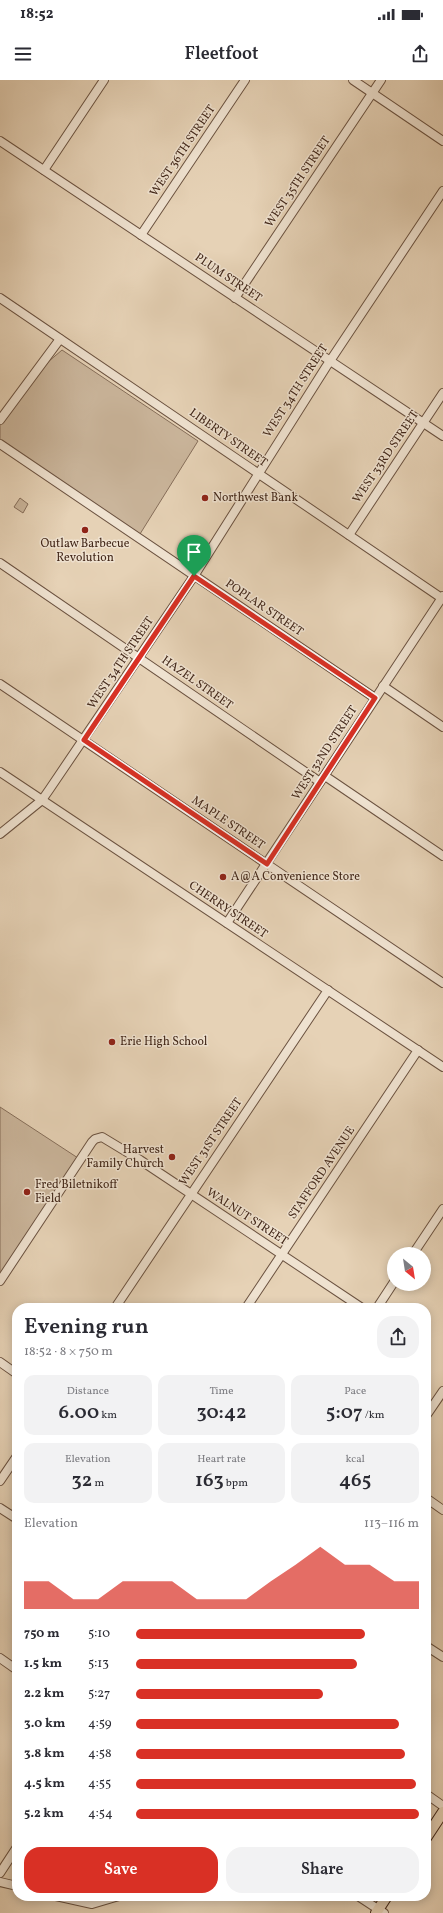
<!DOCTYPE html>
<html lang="en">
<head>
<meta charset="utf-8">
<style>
  body { margin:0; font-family:Vollkorn,serif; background:#f2f2f3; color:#2b2b33; height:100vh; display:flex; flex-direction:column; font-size:15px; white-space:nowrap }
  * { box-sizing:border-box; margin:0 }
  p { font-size:13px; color:#7c7c81 }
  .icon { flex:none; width:22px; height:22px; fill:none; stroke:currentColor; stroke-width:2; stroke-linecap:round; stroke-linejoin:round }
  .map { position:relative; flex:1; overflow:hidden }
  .panel { position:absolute; left:12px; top:1223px; width:419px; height:598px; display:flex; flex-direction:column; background:#fff; border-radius:16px; box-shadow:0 2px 10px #0003 }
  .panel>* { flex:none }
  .needle { width:26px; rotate:150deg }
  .tools { position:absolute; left:387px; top:1167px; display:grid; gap:8px }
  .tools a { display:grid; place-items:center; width:44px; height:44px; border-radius:50%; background:#fff; box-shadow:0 2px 10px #0003; font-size:20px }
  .pin { position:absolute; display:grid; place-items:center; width:34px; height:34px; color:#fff; margin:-41px -17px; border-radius:50% 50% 50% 0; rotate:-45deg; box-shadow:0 0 4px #0007 }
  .pin .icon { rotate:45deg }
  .round { display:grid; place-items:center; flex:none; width:42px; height:42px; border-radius:16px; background:#f2f2f3 }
  .summary { display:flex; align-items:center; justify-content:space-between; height:68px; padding:0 12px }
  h1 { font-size:22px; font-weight:600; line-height:30px }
  .metrics { display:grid; grid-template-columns:repeat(3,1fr); gap:6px; height:68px; padding:4px 12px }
  .metrics div { display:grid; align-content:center; border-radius:10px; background:#f2f2f3; text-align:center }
  .metrics b { font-size:20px; font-weight:600 }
  .metrics small { font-size:11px; font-weight:400 }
  .metrics p { font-size:11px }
  .chart { height:112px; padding:8px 12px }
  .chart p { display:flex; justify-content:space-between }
  .chart svg { width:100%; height:72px; margin-top:4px; fill:#d93025; opacity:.7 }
  .primary-button { display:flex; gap:8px; margin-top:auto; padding:8px 12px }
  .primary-button a { flex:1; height:46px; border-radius:16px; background:#d93025; color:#fff; font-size:16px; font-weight:600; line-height:46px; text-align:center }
  .primary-button a+a { background:#f2f2f3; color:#2b2b33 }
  ul { padding:0 12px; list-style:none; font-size:13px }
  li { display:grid; grid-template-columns:64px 48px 1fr; align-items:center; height:30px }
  li i { height:10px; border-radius:5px; background:#d93025 }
  .status { display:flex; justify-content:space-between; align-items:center; height:28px; padding:0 20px; background:#fff; direction:ltr }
  .status svg { height:11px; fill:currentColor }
  header { display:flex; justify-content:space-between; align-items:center; height:52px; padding:0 12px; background:#fff; font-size:18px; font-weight:600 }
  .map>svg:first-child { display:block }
  .green { fill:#cab59b; stroke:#866e5a }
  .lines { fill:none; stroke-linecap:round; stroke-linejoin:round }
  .minor-casing { stroke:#6b5240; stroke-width:10 }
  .major-casing { stroke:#422719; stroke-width:12 }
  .minor { stroke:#efe2d0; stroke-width:8 }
  .major { stroke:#e6d2b6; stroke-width:10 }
  .route-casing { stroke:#fff; stroke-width:8 }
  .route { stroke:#d93025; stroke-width:5 }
  .poi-dot { fill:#8f2418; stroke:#efe2d0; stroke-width:1.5 }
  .labels { text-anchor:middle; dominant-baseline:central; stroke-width:3; stroke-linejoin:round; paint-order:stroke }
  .street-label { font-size:12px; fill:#422719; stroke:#efe2d0 }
  .poi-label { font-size:12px; fill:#422719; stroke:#efe2d0; text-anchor:start }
</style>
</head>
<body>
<div class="status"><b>18:52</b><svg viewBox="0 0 49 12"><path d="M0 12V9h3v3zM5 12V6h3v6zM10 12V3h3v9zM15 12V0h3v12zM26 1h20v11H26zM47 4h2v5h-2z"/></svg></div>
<header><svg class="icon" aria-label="menu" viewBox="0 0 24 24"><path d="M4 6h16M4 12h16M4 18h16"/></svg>Fleetfoot<svg class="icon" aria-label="share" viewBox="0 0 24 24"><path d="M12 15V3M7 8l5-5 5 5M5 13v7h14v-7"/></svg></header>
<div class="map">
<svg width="443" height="1833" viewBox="0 0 443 1833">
  <rect width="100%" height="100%" fill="#e6d2b6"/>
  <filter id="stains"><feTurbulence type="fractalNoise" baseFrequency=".005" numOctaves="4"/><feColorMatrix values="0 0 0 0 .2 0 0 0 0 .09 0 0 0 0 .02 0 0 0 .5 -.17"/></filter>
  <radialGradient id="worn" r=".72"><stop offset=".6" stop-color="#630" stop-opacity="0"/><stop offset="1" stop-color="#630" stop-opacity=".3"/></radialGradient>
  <g class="green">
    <polygon points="62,270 198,361 140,454 0,360 0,344 48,282"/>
    <polygon points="20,418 28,424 23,433 14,427"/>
    <polygon points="0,1027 78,1078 0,1194"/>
  </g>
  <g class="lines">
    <defs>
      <g id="minor">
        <polyline points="353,0 443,61"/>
        <polyline points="0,61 443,356"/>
        <polyline points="44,90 104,0"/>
        <polyline points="141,155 245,0"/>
        <polyline points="0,218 443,519"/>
        <polyline points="235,218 381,0"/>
        <polyline points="0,340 60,259"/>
        <polyline points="0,364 375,618"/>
        <polyline points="349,455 443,313"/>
        <polyline points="0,483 320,702"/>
        <polyline points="0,604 443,903"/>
        <polyline points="383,606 443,647"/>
        <polyline points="0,692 443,987"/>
        <polyline points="325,696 443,776"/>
        <polyline points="0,754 42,720 49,710 194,496 326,287 443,111"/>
        <polyline points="227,843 443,516"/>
        <polyline points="413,1174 443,1129"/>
        <polyline points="0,1201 92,1062 95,1059 102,1057 140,1080 362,1228"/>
        <polyline points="115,1228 328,910"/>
        <polyline points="246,1228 418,970"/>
        <polyline points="377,1228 394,1202"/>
        <polyline points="0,1282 17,1294"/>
        <polyline points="426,1336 443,1311"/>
        <polyline points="0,1401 17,1376"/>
        <polyline points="426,1418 443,1430"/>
        <polyline points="0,1428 17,1439"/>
        <polyline points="426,1566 443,1577"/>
        <polyline points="0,1578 17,1590"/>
        <polyline points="426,1714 443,1726"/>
        <polyline points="0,1793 17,1767"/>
        <polyline points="0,1802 17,1806"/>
        <polyline points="56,1816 92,1824 119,1816"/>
        <polyline points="358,1816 384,1833"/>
      </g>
      <g id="major">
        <polyline points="426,1758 443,1732"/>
        <polyline points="376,1833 387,1816"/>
      </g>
    </defs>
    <use href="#minor" class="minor-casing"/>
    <use href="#major" class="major-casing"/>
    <use href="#minor" class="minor"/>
    <use href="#major" class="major"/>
  </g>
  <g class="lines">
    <defs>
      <polygon id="route" points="194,496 375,618 267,784 84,660"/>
    </defs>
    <use href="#route" class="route-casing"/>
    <use href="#route" class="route"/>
  </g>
  <g class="poi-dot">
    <circle cx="205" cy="418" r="4"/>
    <circle cx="85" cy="450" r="4"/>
    <circle cx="223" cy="797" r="4"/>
    <circle cx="112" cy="962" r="4"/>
    <circle cx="172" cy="1077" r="4"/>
    <circle cx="27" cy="1112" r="4"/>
  </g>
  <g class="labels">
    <g class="street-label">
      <text transform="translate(183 71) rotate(-56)">WEST 36TH STREET</text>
      <text transform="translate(298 102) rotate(-56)">WEST 35TH STREET</text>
      <text transform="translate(228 198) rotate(34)">PLUM STREET</text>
      <text transform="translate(296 311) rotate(-57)">WEST 34TH STREET</text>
      <text transform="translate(228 358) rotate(35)">LIBERTY STREET</text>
      <text transform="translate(386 377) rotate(-56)">WEST 33RD STREET</text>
      <text transform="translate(264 528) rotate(34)">POPLAR STREET</text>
      <text transform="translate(121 583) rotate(-56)">WEST 34TH STREET</text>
      <text transform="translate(197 603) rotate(35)">HAZEL STREET</text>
      <text transform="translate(325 673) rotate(-57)">WEST 32ND STREET</text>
      <text transform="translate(228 743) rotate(34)">MAPLE STREET</text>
      <text transform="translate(228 830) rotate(34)">CHERRY STREET</text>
      <text transform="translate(211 1062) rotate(-56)">WEST 31ST STREET</text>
      <text transform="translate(322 1093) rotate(-56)">STAFFORD AVENUE</text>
      <text transform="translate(247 1137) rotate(33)">WALNUT STREET</text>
    </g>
    <g class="poi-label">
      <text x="213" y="418">Northwest Bank</text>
      <text x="85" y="464" text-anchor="middle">Outlaw Barbecue<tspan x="85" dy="14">Revolution</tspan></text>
      <text x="231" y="797">A@A Convenience Store</text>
      <text x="120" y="962">Erie High School</text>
      <text x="164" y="1070" text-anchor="end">Harvest<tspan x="164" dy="14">Family Church</tspan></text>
      <text x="35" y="1105">Fred Biletnikoff<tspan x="35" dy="14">Field</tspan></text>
    </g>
  </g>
  <rect width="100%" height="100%" filter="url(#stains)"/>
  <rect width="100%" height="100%" fill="url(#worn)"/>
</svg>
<div class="tools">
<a><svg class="needle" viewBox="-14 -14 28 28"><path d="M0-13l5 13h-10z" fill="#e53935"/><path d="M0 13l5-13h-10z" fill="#7c7c81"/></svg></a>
</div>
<div class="pin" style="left:194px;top:496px;background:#1e9e55"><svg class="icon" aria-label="arrive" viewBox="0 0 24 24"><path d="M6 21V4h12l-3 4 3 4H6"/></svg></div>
<section class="panel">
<div class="summary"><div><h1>Evening run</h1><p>18:52 · 8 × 750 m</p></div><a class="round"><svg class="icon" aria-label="share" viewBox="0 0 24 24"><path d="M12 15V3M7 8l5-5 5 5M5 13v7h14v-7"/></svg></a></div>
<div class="metrics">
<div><p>Distance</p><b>6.00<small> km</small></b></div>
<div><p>Time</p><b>30:42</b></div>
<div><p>Pace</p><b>5:07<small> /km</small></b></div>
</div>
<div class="metrics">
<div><p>Elevation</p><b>32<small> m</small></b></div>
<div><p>Heart rate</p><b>163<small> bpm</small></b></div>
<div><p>kcal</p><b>465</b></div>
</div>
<div class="chart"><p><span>Elevation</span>113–116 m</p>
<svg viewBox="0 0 160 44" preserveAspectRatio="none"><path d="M0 44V27L10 27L20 38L30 38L40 27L50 27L60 27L70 38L80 38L90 38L100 27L110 17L120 6L130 17L140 17L150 27L160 27V44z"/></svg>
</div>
<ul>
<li><b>750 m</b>5:10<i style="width:81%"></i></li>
<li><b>1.5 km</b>5:13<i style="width:78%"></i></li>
<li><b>2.2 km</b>5:27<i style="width:66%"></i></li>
<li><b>3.0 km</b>4:59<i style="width:93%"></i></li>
<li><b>3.8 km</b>4:58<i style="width:95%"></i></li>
<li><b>4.5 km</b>4:55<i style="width:99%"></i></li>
<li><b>5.2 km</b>4:54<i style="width:100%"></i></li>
</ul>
<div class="primary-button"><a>Save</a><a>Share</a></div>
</section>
</div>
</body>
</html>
